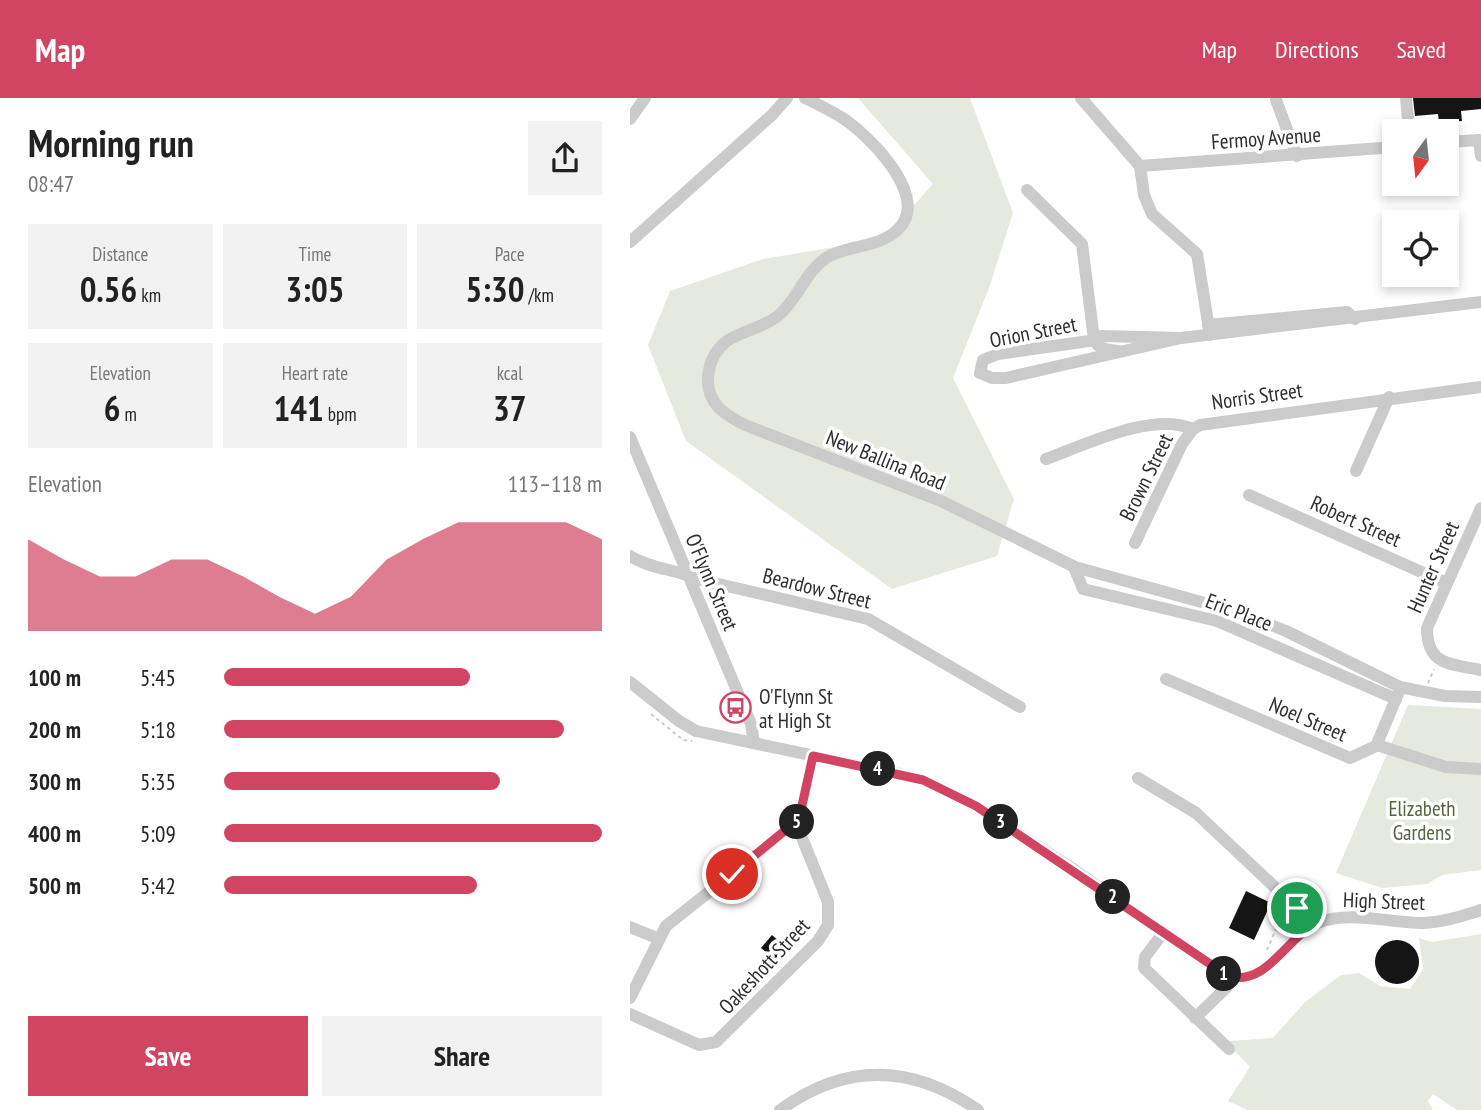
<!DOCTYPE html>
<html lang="en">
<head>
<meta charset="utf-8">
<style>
  body { margin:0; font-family:"PT Sans Narrow",sans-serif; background:#f2f2f2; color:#222; height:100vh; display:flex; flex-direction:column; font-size:26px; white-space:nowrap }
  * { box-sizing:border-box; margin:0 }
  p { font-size:23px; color:#767676 }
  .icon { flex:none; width:38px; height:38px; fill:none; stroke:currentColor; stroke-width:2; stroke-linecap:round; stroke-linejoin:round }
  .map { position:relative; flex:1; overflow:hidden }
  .drawer { display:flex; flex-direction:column; background:#fff; width:630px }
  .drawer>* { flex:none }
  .needle { width:46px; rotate:195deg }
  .tools { position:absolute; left:752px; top:21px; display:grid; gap:14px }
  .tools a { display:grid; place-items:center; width:77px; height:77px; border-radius:0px; background:#fff; box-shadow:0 4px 10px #0003; font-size:35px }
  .pin { position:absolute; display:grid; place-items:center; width:60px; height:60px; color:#fff; margin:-30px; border:4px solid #fff; border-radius:50%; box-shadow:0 2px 7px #0007 }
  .km { position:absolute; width:35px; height:35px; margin:-18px; border-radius:50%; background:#222; color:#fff; font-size:19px; line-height:35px; text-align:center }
  .round { display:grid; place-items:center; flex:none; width:74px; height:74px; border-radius:0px; background:#f2f2f2 }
  .head { display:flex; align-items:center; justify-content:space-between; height:119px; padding:0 28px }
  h1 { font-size:38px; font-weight:600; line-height:52px }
  .stats { display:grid; grid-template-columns:repeat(3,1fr); gap:10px; height:119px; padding:7px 28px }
  .stats div { display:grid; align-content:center; border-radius:0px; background:#f2f2f2; text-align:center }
  .stats b { font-size:35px; font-weight:600 }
  .stats small { font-size:19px; font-weight:400 }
  .stats p { font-size:19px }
  .chart { height:196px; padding:14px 28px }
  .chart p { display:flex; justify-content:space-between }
  .chart svg { width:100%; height:126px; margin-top:7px; fill:#d14563; opacity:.7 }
  .primary-button { display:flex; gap:14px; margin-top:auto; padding:14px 28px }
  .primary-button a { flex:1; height:80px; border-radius:0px; background:#d14563; color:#fff; font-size:28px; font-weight:600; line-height:80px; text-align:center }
  .primary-button a+a { background:#f2f2f2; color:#222 }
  ul { padding:0 28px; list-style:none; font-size:23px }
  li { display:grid; grid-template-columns:112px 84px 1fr; align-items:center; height:52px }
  li i { height:18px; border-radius:9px; background:#d14563 }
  header { display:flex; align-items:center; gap:42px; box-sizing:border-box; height:98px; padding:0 35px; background:#d14563; color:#fff }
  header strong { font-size:33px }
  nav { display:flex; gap:38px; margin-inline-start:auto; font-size:24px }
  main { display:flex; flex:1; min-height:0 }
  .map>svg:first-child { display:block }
  .green { fill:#e6eade }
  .building { fill:#151515 }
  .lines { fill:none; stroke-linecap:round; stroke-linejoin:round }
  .path { stroke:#cbcbcb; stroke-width:2; stroke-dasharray:3.5 3.5; stroke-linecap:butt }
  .minor { stroke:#cbcbcb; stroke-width:12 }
  .route-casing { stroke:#fff; stroke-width:14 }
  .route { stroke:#d14563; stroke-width:9 }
  .labels { text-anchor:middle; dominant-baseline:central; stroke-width:7; stroke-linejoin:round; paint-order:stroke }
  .street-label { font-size:21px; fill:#2e2e2e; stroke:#fff }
  .poi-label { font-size:21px; fill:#2e2e2e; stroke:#fff; text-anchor:start }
  .park-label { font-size:21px; fill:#576541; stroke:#fff }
</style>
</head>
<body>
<header>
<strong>Map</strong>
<nav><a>Map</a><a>Directions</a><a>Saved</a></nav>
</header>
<main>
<section class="drawer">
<div class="head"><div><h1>Morning run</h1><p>08:47</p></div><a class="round"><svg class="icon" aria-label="share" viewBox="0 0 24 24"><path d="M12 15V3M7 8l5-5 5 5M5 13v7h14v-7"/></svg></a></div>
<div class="stats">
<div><p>Distance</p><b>0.56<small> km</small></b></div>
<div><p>Time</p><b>3:05</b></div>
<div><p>Pace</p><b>5:30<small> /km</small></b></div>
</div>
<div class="stats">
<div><p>Elevation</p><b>6<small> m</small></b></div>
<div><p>Heart rate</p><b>141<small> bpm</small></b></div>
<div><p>kcal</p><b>37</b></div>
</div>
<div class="chart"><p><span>Elevation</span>113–118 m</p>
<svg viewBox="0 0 160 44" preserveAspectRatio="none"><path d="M0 44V12L10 19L20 25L30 25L40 19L50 19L60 25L70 32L80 38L90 32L100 19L110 12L120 6L130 6L140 6L150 6L160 12V44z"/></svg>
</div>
<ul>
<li><b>100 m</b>5:45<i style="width:65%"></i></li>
<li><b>200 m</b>5:18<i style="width:90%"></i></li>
<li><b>300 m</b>5:35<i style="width:73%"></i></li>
<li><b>400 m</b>5:09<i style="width:100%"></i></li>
<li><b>500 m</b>5:42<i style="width:67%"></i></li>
</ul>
<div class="primary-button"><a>Save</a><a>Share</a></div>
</section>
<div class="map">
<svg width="851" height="1012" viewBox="0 0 851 1012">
  <rect width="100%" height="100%" fill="#fff"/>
  <g class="green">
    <polygon points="228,0 340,0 383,115 359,190 323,280 384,401 367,458 262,491 56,343 18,247 40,193 133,161 253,141 303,86"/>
    <polygon points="778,607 851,611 851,772 812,777 797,786 752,790 706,775"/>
    <polygon points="851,836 851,1012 827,1012 803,996 798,1003 803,1012 617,1012 598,1003 620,969 601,949 600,943 643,940 675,904 711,877 729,875 750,888 780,891 793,871 789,840 802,844"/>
  </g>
  <g class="building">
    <polygon points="783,0 851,0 851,11 831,13 832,23 809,25 808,16 785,18"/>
    <polygon points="616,793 641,805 624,842 599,830"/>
    <polygon points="142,837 156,849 145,862 131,850"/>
    <circle cx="767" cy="864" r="22"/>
  </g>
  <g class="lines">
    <g class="path">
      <polyline points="798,585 804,571"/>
      <polyline points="21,616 53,642 62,643"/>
      <polyline points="637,852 654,812"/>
    </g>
    <g class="minor">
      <path d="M175,0C189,7 204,14 217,23C243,42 304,103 265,134C246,150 217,147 196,160C175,174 168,201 149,217C134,230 113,232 97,243C77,258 71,290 88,309C96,317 105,322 115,327L311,403L445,469L611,515L656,533L770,589L815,598L851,599"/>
      <polyline points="451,0 510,68 514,97 522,116 567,156 580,237"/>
      <polyline points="776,0 779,33"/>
      <polyline points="646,2 667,58"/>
      <polyline points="0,21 15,0"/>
      <polyline points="817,44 849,42 851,58"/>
      <polyline points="510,68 765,49"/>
      <path d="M397,92L452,146L464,241C469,252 478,252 488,253"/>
      <polyline points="0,144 142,17 157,0"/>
      <polyline points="578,227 717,214 725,221"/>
      <polyline points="551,240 471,238 459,243 368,256 353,262 350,275 362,280 376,280 551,240 851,204"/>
      <polyline points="0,339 121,626 124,645"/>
      <path d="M416,361C455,347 523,313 563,331"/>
      <polyline points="726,373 759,299"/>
      <polyline points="619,397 816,485"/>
      <path d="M851,410L797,530C797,568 821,566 851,572"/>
      <polyline points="505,445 552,346 563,331 570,327 851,289"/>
      <path d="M0,458C21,471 45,471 67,481L238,521L390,609"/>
      <polyline points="444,469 453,491 587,523 766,601"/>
      <polyline points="536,581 720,660 746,648 768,596"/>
      <path d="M0,584L49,623L66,633L276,677L310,689L346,708L440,769L586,871C634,903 648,841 687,825C721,812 758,825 793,825C814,824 832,818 851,812"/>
      <polyline points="747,647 816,669 851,671"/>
      <polyline points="508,680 566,715 684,826"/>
      <polyline points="0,829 27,840"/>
      <polyline points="533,835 515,859 514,870 599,951"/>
      <polyline points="0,900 36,828 166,725 171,716 183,658"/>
      <polyline points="0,916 69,947 86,944 188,843 198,827 198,804 166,725"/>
      <polyline points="565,920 597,889 602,879"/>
      <path d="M150,1012C216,964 282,966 348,1012"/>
    </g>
  </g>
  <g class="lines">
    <defs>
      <path id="route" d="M102,776L169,721L183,658L293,682L346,708L598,878C635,889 656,842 684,826L667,810"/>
    </defs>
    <use href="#route" class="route-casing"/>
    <use href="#route" class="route"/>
  </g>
  <defs>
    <symbol id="bus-ring" viewBox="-11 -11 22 22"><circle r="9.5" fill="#fff" stroke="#d14563" stroke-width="1.5"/><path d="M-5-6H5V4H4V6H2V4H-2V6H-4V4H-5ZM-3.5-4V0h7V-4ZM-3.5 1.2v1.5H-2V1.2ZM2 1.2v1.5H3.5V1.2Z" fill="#d14563"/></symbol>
  </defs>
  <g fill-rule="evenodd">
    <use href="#bus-ring" x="88" y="592" width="35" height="35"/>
  </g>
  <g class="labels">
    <g class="street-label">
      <text transform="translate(636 40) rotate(-4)">Fermoy Avenue</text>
      <text transform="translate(403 234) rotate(-11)">Orion Street</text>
      <text transform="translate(627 298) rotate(-8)">Norris Street</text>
      <text transform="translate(256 362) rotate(22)">New Ballina Road</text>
      <text transform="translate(516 379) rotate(-64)">Brown Street</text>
      <text transform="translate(726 423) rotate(24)">Robert Street</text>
      <text transform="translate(803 469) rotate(-66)">Hunter Street</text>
      <text transform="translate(82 484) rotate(67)">O'Flynn Street</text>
      <text transform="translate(187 490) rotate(14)">Beardow Street</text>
      <text transform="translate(609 514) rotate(21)">Eric Place</text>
      <text transform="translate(678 621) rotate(23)">Noel Street</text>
      <text transform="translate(754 803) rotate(2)">High Street</text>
      <text transform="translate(134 868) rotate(-47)">Oakeshott Street</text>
    </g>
    <g class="poi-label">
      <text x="129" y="598">O'Flynn St<tspan x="129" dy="24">at High St</tspan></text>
    </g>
    <g class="park-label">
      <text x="792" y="710">Elizabeth<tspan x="792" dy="24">Gardens</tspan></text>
    </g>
  </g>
</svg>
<div class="tools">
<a><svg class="needle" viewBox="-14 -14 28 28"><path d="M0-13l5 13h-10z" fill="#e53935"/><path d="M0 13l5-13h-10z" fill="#767676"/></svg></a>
<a><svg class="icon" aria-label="locate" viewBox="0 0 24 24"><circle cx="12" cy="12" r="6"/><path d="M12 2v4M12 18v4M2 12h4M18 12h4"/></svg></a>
</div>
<div class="pin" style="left:667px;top:810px;background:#1e9e55"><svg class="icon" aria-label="arrive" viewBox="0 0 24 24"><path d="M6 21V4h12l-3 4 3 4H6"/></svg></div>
<div class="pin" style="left:102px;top:776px;background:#d93025"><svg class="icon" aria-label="check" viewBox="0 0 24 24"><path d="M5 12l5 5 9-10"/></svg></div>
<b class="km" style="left:594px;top:876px">1</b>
<b class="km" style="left:483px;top:799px">2</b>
<b class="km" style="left:371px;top:724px">3</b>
<b class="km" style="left:248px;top:671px">4</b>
<b class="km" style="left:167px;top:724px">5</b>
</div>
</main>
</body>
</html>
